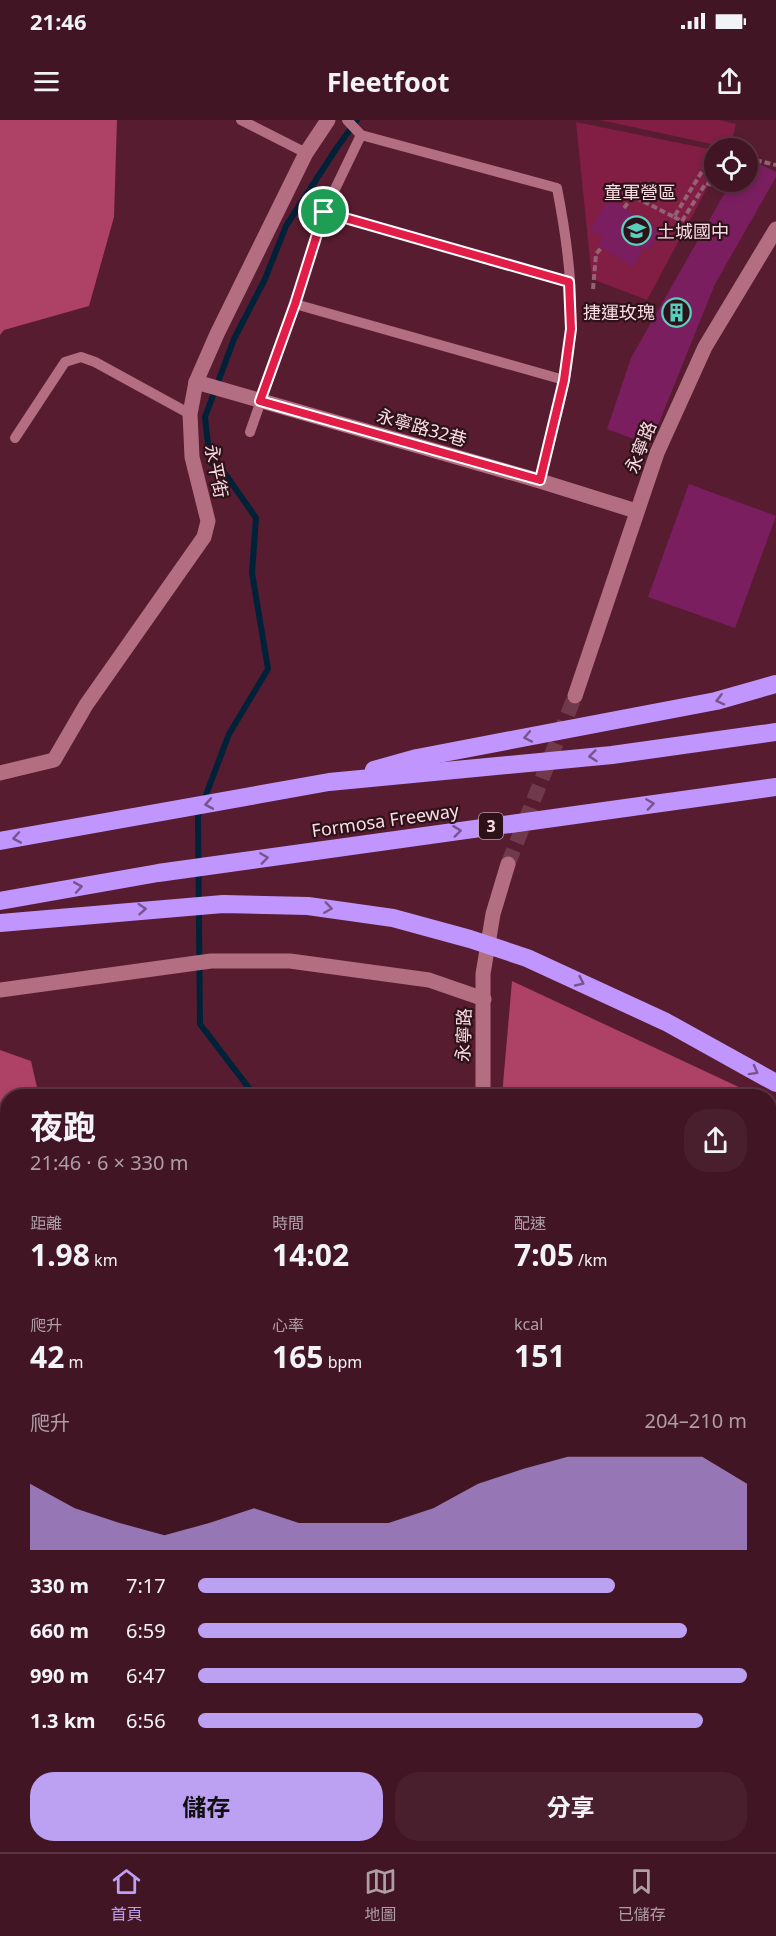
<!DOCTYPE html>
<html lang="zh-TW">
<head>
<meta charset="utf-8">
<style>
  body { margin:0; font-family:"Noto Sans","Noto Sans TC",sans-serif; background:#491e2d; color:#f1f3f6; height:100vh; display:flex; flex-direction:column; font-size:22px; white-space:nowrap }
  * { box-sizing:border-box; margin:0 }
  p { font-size:20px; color:#ae9fa7 }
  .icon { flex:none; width:33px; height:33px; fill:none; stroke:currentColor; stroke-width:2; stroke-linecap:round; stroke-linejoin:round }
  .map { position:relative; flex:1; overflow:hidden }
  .side { position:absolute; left:0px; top:969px; width:777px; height:764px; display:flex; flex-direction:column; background:#421525; border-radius:24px 24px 0 0; box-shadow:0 3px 9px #0003,0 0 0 2px #5a3442 }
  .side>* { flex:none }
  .fabs { position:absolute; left:704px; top:18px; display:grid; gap:12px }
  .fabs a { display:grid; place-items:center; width:54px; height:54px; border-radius:50%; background:#421525; box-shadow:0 3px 9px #0003,0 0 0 2px #5a3442; font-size:30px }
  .pin { position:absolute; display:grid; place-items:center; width:51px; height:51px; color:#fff; margin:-26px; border:3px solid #fff; border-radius:50%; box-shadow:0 2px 6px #0007 }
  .round { display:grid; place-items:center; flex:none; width:63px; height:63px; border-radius:24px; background:#491e2d }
  .head { display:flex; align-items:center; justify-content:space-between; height:102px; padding:0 30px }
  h1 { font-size:33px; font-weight:700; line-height:45px }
  .figures { display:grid; grid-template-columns:repeat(3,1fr); gap:9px; height:102px; padding:6px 30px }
  .figures div { display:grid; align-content:center }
  .figures b { font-size:30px; font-weight:700 }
  .figures small { font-size:16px; font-weight:400 }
  .figures p { font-size:16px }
  .chart { height:168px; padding:12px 30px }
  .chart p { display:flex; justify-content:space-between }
  .chart svg { width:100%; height:108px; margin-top:6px; fill:#bca0f2; opacity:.7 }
  .action { display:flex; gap:12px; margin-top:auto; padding:12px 30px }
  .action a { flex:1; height:69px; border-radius:24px; background:#bca0f2; color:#111; font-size:24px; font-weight:700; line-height:69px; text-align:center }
  .action a+a { background:#491e2d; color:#f1f3f6 }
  ul { padding:0 30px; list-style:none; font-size:20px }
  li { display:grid; grid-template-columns:96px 72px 1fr; align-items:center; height:45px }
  li i { height:15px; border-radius:8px; background:#bca0f2 }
  .status { display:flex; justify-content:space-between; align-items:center; height:42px; padding:0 30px; background:#421525; direction:ltr }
  .status svg { height:16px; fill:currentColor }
  header { display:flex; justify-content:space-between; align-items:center; height:78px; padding:0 30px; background:#421525; font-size:27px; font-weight:700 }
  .tab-bar { display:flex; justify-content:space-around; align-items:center; height:84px; border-top:2px solid #5a3442; background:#421525; font-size:16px; color:#ae9fa7 }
  .tab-bar a { display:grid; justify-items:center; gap:3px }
  .tab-bar .on { color:#bca0f2 }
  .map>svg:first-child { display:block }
  .green { fill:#821d44 }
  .forest { fill:#ad4166 }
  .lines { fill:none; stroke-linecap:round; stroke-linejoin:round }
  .stream { stroke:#002238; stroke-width:6 }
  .building { fill:#7a1e5f }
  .minor-tunnel { stroke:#70394c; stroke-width:15; stroke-dasharray:15 8; stroke-linecap:butt }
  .path { stroke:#946273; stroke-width:4; stroke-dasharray:6 3; stroke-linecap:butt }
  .service { stroke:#b36e81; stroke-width:10 }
  .minor { stroke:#b36e81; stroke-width:15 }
  .motorway { stroke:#c195fe; stroke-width:18 }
  .oneway { stroke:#77548c }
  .route-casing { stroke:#fff; stroke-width:12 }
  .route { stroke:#e11d48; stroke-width:8 }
  .labels { text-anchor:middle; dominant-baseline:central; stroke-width:4.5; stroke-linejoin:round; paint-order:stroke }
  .shield { fill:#2d121a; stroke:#bd9fa7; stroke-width:1.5 }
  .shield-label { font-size:16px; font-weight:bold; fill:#fbdbe3 }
  .park-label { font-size:18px; fill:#f9dbe2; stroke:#2d121a }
  .poi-label { font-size:18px; fill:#fbdbe3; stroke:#2d121a; text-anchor:start }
  .street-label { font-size:18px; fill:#fbdbe3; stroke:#2d121a }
</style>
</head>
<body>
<div class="status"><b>21:46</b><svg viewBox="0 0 49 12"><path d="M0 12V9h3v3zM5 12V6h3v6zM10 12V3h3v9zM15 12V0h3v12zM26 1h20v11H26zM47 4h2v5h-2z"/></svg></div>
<header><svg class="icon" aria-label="menu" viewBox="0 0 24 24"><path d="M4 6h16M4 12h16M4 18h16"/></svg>Fleetfoot<svg class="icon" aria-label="share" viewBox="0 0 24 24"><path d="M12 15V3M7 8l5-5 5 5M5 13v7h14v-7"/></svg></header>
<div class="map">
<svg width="776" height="1732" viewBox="0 0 776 1732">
  <rect width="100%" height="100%" fill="#581c31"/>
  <g class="green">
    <polygon points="600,0 719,0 736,4 730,28"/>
    <polygon points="576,2 714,30 714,55 647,180 592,159"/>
  </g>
  <g class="forest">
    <polygon points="0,0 117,0 114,97 89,186 4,210 0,215"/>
    <polygon points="512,861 758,976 502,976"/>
    <polygon points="0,930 31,941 39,976 8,976 8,1281 0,1286"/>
    <polygon points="770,982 776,985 776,1732 761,1732 760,1725 770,1725"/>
    <polygon points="4,1370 8,1370 8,1725 247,1725 250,1732 0,1732 0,1372"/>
    <polygon points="479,1725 579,1725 579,1732 483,1732"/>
  </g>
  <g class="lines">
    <g class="stream">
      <polyline points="255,976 200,904 198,696 229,614 268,549 252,453 256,398 226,355 210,342 205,297 234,219 265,159 286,106 336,29 357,0"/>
      <polyline points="527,1725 529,1732"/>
    </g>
  </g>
  <g class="building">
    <polygon points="753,41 776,52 776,57 715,164 650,325 607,309 631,238 731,62 747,62 747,52"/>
    <polygon points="609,78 660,110 649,130 644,127 633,147 598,125 603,117 590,110"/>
    <polygon points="689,364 776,396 735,508 648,477"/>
  </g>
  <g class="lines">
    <polyline class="minor-tunnel" points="508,744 575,576"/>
    <g class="path">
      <polyline points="716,28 718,26"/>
      <polyline points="747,38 776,45"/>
      <polyline points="624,88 633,76 674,97 714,32"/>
      <polyline points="674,97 682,101 706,63 712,65 714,61"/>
      <polyline points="593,169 596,134 602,127"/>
      <polyline points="0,1334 8,1333"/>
    </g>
    <g class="service">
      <polyline points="241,0 306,33"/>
      <path d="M361,15L557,68C566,114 573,161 571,208C569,260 552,311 540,361"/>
      <polyline points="324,92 569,162"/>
      <polyline points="295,184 564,260"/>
      <polyline points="250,312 295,184 324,92 361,15 347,0"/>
      <polyline points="15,318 65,242 81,237 95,242 190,294"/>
      <polyline points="456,1732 460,1725"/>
    </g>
    <g class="minor">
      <polyline points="196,262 540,361 636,391"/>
      <polyline points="575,576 657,333 705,227 776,109"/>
      <polyline points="0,653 54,640 86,585 204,417 208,401 192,337 190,294 196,262 217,214 306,33 328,0"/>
      <polyline points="0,870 211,841 290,841 429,860 484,879"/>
      <polyline points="483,976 483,854 493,794 508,744"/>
      <polyline points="596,1725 597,1732"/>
    </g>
    <g class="motorway">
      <polyline points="374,650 417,638 716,581 776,564"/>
      <polyline points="0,721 329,662 612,635 776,612"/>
      <polyline points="0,781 158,753 776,667"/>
      <polyline points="0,803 223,784 308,786 393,798 470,819 527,838 666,902 776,963"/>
    </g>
  </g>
  <defs><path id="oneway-chevron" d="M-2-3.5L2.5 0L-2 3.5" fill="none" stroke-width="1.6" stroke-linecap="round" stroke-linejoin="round" transform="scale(1.5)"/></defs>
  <g class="oneway">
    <use href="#oneway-chevron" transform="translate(720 580) rotate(166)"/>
    <use href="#oneway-chevron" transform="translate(528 617) rotate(169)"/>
    <use href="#oneway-chevron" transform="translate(593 636) rotate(174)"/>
    <use href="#oneway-chevron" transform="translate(209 684) rotate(170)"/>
    <use href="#oneway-chevron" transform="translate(650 684) rotate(-8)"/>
    <use href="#oneway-chevron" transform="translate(457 711) rotate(-7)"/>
    <use href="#oneway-chevron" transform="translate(17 718) rotate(170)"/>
    <use href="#oneway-chevron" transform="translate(264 738) rotate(-8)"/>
    <use href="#oneway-chevron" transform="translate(78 767) rotate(-10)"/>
    <use href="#oneway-chevron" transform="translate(328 788) rotate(8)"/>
    <use href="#oneway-chevron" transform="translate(142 789) rotate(-4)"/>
    <use href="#oneway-chevron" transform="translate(580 862) rotate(25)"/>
    <use href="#oneway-chevron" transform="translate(754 951) rotate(29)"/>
  </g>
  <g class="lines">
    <defs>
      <polygon id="route" points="324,92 569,162 571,209 564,260 540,360 260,281 295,184"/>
    </defs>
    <use href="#route" class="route-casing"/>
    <use href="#route" class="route"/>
  </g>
  <defs>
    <symbol id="school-ring" viewBox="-11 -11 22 22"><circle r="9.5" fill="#2d121a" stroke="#5acebd" stroke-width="1.5"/><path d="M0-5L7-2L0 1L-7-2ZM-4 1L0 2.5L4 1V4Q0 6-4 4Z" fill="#5acebd"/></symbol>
    <symbol id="building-ring" viewBox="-11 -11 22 22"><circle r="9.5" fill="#2d121a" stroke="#5acebd" stroke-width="1.5"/><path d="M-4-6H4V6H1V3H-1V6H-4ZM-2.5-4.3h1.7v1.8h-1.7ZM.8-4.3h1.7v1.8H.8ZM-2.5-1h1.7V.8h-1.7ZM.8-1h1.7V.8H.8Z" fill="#5acebd"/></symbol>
  </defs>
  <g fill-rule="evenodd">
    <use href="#school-ring" x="620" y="94" width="33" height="33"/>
    <use href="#building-ring" x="660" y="176" width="33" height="33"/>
  </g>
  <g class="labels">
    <rect class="shield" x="479" y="693" width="24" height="26" rx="4.5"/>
    <g class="shield-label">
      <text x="491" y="706">3</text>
    </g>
    <g class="park-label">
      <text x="640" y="72">童軍營區</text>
    </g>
    <g class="poi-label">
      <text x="657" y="111">土城國中</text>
      <text x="655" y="192" text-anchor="end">捷運玫瑰</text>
    </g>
    <g class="street-label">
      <text transform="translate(422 307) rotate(16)">永寧路32巷</text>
      <text transform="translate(640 327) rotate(-68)">永寧路</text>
      <text transform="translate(217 351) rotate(79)">永平街</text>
      <text transform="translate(385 700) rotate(-8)">Formosa Freeway</text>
      <text transform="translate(463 915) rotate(-88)">永寧路</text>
    </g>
  </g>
</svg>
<div class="fabs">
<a><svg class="icon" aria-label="locate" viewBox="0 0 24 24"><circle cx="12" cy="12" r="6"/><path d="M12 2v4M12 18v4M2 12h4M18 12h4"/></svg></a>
</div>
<div class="pin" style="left:324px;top:92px;background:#1e9e55"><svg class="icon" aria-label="arrive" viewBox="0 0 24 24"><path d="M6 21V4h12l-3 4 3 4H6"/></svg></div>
<section class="side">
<div class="head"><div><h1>夜跑</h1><p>21:46 · 6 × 330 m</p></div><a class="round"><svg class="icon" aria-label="share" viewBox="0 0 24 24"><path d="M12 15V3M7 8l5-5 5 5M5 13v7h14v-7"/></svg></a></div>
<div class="figures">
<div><p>距離</p><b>1.98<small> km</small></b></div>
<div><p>時間</p><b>14:02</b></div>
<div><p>配速</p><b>7:05<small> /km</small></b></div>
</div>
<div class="figures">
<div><p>爬升</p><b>42<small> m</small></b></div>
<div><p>心率</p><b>165<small> bpm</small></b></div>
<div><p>kcal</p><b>151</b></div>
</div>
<div class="chart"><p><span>爬升</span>204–210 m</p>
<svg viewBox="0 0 160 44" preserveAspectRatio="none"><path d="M0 44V17L10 27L20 33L30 38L40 33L50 27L60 33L70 33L80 33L90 27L100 17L110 11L120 6L130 6L140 6L150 6L160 17V44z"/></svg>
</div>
<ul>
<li><b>330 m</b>7:17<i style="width:76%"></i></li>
<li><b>660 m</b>6:59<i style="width:89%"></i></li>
<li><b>990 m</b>6:47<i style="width:100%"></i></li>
<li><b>1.3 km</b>6:56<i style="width:92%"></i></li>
</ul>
<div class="action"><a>儲存</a><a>分享</a></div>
</section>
</div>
<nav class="tab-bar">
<a class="on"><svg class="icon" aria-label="home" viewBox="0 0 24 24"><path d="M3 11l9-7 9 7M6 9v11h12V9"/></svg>首頁</a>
<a><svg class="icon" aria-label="map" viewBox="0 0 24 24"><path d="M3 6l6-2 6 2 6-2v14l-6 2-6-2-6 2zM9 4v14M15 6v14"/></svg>地圖</a>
<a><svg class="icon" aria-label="saved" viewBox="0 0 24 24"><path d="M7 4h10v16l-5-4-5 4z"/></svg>已儲存</a>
</nav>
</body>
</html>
